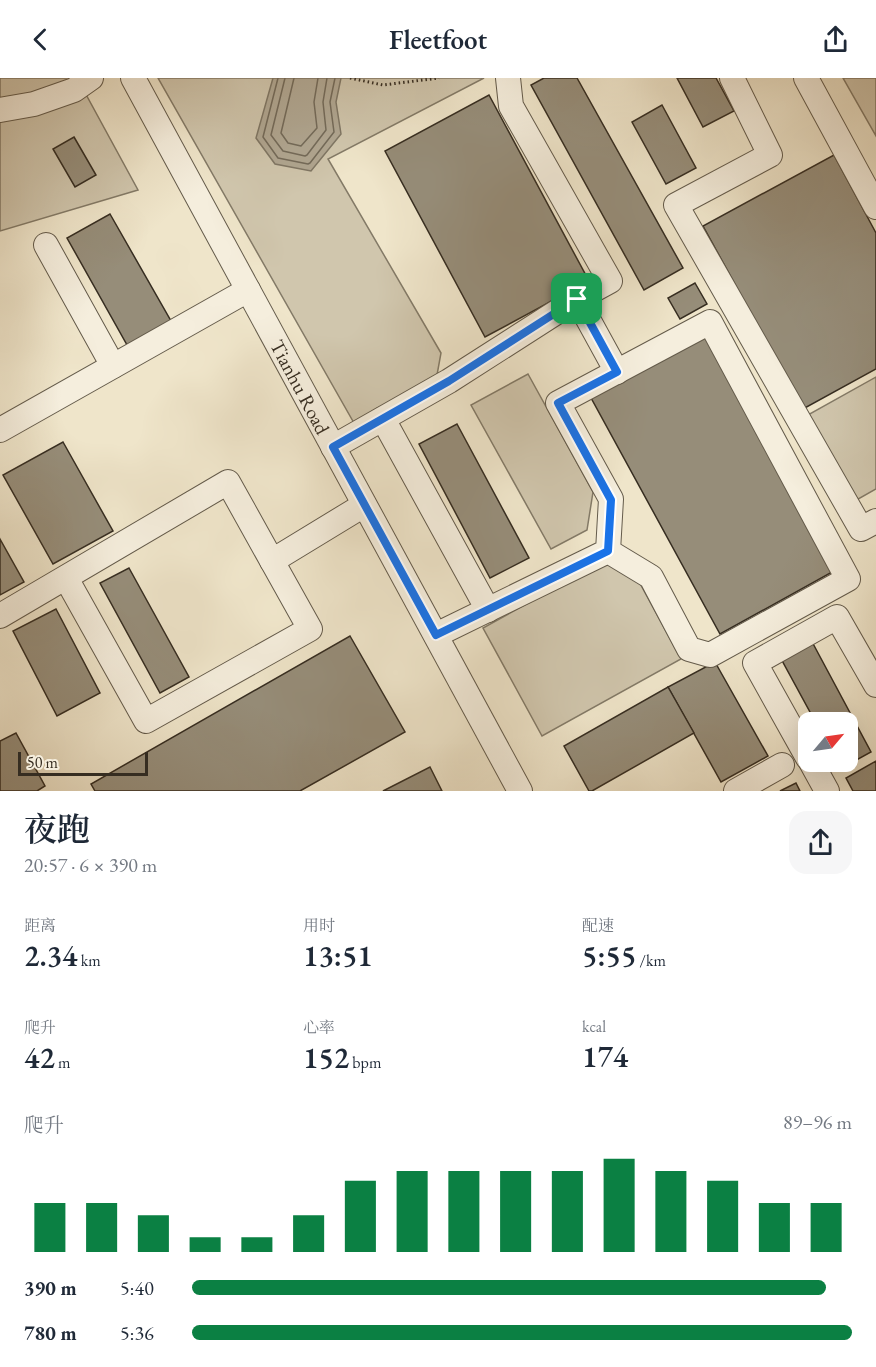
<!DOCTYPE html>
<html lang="zh">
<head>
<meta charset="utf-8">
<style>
  body { margin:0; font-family:"EB Garamond","Noto Serif SC",serif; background:#f6f6f7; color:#1f2937; height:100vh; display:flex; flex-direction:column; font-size:22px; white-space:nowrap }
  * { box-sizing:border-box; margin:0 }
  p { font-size:20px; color:#747a83 }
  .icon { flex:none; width:33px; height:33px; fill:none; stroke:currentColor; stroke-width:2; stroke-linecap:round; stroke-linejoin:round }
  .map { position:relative; height:713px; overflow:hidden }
  .sheet { display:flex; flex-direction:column; background:#fff; flex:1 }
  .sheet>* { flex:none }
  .needle { width:39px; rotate:61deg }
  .buttons { position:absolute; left:798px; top:634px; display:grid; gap:12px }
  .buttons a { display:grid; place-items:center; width:60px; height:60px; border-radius:12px; background:#fff; box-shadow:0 6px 24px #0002; font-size:30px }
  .scale { position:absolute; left:18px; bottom:15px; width:130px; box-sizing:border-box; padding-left:6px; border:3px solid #362d21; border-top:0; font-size:16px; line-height:21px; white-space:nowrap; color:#362d21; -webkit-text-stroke:4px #f5eedd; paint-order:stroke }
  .pin { position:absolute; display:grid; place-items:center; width:51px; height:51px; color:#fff; margin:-26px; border-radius:12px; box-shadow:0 3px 9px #0006 }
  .round { display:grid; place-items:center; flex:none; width:63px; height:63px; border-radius:18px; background:#f6f6f7 }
  .overview { display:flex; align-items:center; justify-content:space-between; height:102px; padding:0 24px }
  h1 { font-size:33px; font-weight:600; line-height:45px }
  .figures { display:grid; grid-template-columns:repeat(3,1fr); gap:9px; height:102px; padding:6px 24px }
  .figures div { display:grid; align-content:center }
  .figures b { font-size:30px; font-weight:600 }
  .figures small { font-size:16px; font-weight:400 }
  .figures p { font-size:16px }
  .chart { height:168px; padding:12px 24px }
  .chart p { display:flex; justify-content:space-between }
  .chart svg { width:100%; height:108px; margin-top:6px; stroke:#0b8043; stroke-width:6 }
  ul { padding:0 24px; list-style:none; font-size:20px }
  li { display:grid; grid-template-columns:96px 72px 1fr; align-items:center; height:45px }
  li i { height:15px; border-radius:8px; background:#0b8043 }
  header { display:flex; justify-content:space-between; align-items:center; height:78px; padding:0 24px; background:#fff; font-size:27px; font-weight:600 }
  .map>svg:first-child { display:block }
  .green { fill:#d0c6ad; stroke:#837a67; stroke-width:1.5 }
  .water { fill:#b0a691; stroke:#7f7664; stroke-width:1.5 }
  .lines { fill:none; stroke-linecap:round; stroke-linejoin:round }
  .shore { stroke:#736a59; stroke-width:1.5 }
  .building { fill:#968d79; stroke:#362d21; stroke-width:1.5 }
  .minor-casing { stroke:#645b4b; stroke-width:26 }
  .path { stroke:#362d21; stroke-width:3; stroke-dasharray:1.5 3; stroke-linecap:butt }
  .minor { stroke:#f5eedd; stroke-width:24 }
  .route-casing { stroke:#fff; stroke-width:12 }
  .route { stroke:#1a73e8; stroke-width:8 }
  .labels { text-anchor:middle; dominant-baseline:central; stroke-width:4.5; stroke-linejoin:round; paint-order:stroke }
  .street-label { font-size:20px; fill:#362d21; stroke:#f5eedd }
</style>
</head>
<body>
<header><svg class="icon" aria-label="back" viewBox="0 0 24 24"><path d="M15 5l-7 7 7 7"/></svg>Fleetfoot<svg class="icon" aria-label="share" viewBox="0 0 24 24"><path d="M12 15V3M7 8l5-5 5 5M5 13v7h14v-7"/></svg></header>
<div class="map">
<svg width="876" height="713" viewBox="0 0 876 713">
  <rect width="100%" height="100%" fill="#efe5ca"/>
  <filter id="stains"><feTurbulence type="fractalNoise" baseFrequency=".00333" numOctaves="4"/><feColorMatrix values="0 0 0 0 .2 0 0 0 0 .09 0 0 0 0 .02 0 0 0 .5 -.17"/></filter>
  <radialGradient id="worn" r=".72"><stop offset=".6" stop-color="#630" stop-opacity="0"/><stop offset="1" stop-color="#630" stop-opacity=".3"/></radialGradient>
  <g class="green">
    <polygon points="0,0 77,0 138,112 0,153"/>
    <polygon points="158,0 484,0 328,81 441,275 437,297 354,345"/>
    <polygon points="843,0 876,0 876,58"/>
    <polygon points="528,296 593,414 587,452 551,471 471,327"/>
    <polygon points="876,299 876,411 853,424 806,338"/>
    <polygon points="603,484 637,500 681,581 542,658 483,550"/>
  </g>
  <polygon class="water" points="273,0 341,0 336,24 341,56 311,93 275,86 256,60"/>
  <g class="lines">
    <g class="shore">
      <polyline points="278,0 263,59 278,80 308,86 310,85 334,54 330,24 335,0"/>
      <polyline points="285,0 271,57 283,73 305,78 307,77 326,52 323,24 327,0"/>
      <polyline points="294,0 281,55 288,65 301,68 317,50 314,24 318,0"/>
    </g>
  </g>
  <g class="building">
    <polygon points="544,0 577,0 683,190 644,212 531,7"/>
    <polygon points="677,0 716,0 734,33 703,49"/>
    <polygon points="489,17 589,203 485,259 385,73"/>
    <polygon points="662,27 696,90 666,106 632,44"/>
    <polygon points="74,59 96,97 75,109 53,71"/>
    <polygon points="834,77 876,155 876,291 803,331 703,148"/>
    <polygon points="110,136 175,250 131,274 67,160"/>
    <polygon points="695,205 707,226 680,241 668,220"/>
    <polygon points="704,256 834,493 720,556 590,318"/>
    <polygon points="457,346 529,480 490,500 419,366"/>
    <polygon points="63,364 113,453 53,486 3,397"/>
    <polygon points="0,461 24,504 0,517"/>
    <polygon points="129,490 189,599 160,615 100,505"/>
    <polygon points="56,531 100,615 57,638 13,553"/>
    <polygon points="350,558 405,654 300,713 95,713 91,706"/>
    <polygon points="810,560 871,674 840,691 837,684 848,684 848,645 816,645 779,577"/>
    <polygon points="715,584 768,678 721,704 668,609"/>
    <polygon points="668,609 694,655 592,713 589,713 564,668"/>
    <polygon points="16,655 45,708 37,713 0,713 0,663"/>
    <polygon points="876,683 876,713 853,713 846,700"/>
    <polygon points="430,689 442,713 383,713"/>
    <polygon points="796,705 800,713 780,713"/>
  </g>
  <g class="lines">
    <defs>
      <g id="minor">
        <polyline points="133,0 520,713"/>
        <polyline points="732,0 770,77 676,127 861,451 876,443"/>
        <polyline points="806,0 876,129"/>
        <polyline points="0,32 34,26 74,12 91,0"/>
        <polyline points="46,167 113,288"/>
        <polyline points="577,221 617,294"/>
        <polyline points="383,341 488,532"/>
        <polyline points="0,352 248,212"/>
        <polyline points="333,369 449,303 577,221 610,203 511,28 508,0"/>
        <polyline points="66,500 146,643 310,551 272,483"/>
        <polyline points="0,538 228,404 272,483 364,427"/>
        <polyline points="436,557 608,473 651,499 689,571 710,577 848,501 710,244 558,325 611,421 608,473"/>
        <polyline points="808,680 755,585 837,539 876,607"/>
        <polyline points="811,684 827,713"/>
        <polyline points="736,713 782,687"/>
      </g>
    </defs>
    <use href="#minor" class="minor-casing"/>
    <polyline class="path" points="350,0 383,7 439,0"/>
    <use href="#minor" class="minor"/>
  </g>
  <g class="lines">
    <defs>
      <polygon id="route" points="577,221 617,294 558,325 611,422 608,473 436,557 333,369 449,303"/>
    </defs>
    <use href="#route" class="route-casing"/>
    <use href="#route" class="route"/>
  </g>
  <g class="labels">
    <g class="street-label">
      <text transform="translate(300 309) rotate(62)">Tianhu Road</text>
    </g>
  </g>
  <rect width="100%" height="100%" filter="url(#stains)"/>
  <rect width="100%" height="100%" fill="url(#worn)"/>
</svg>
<div class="buttons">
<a><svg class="needle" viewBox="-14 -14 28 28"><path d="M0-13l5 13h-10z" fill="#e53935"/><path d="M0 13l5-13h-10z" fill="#747a83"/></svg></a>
</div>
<div class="scale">50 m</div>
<div class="pin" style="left:577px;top:221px;background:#1e9e55"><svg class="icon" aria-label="arrive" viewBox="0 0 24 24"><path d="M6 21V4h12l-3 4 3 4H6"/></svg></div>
</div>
<section class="sheet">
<div class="overview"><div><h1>夜跑</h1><p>20:57 · 6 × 390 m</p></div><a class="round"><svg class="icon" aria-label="share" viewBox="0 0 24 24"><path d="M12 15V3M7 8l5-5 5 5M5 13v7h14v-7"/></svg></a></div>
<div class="figures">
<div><p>距离</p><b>2.34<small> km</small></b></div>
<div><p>用时</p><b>13:51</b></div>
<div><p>配速</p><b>5:55<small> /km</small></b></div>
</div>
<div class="figures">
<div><p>爬升</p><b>42<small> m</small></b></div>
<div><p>心率</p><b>152<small> bpm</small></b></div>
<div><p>kcal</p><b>174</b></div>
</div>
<div class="chart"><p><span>爬升</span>89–96 m</p>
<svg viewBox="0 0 160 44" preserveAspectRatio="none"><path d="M5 44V24M15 44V24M25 44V29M35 44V38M45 44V38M55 44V29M65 44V15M75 44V11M85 44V11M95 44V11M105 44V11M115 44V6M125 44V11M135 44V15M145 44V24M155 44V24"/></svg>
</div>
<ul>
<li><b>390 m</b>5:40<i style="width:96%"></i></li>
<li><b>780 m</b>5:36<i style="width:100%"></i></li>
</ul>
</section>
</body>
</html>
